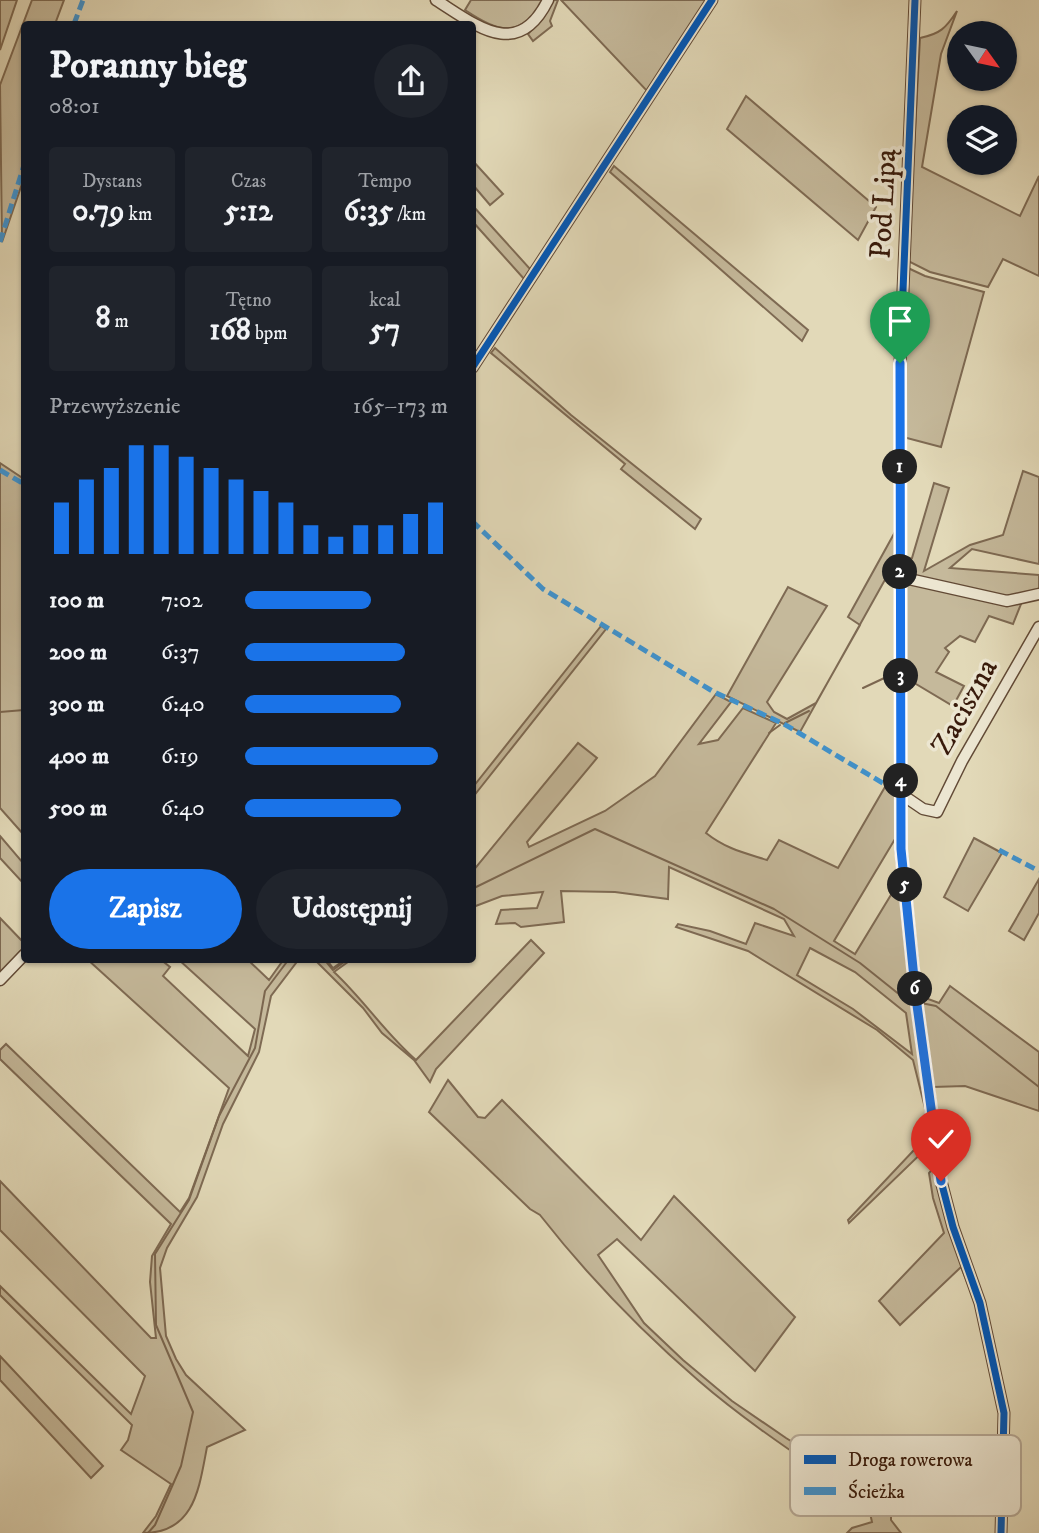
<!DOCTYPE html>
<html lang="pl">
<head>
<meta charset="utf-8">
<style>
  body { margin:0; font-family:"IM FELL DW Pica",serif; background:#20242c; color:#f1f3f6; height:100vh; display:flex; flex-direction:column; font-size:26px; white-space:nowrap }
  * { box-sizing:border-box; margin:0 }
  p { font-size:23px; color:#9ea1a6 }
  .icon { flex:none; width:38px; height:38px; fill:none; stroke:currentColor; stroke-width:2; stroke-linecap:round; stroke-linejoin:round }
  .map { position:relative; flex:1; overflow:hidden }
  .side { position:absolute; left:21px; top:21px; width:455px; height:942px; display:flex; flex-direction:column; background:#171b24; border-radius:7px; box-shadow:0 2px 5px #0004 }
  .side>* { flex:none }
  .needle { width:46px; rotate:123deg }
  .controls { position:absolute; left:947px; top:21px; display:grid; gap:14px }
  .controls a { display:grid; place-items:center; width:70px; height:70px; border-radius:50%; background:#171b24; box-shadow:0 2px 5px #0004; font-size:35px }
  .pin { position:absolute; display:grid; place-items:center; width:60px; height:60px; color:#fff; margin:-72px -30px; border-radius:50% 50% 50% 0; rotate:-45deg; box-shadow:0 0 7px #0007 }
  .pin .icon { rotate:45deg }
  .km { position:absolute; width:35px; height:35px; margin:-18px; border-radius:50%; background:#222; color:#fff; font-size:19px; line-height:35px; text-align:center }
  .round { display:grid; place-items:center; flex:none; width:74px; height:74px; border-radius:37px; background:#20242c }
  .overview { display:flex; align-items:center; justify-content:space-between; height:119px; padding:0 28px }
  h1 { font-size:38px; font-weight:700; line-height:52px }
  .figures { display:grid; grid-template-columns:repeat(3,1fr); gap:10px; height:119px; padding:7px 28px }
  .figures div { display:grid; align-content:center; border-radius:7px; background:#20242c; text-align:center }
  .figures b { font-size:30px; font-weight:700 }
  .figures small { font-size:19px; font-weight:400 }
  .figures p { font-size:19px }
  .chart { height:196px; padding:14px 28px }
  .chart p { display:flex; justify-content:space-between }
  .chart svg { width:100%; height:126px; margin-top:7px; stroke:#1a73e8; stroke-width:6 }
  .cta { display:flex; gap:14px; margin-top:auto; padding:14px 28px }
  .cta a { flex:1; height:80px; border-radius:42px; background:#1a73e8; color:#fff; font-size:28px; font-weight:700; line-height:80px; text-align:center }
  .cta a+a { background:#20242c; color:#f1f3f6 }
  ul { padding:0 28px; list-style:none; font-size:23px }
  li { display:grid; grid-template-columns:112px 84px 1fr; align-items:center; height:52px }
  li i { height:18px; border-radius:9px; background:#1a73e8 }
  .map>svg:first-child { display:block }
  .green { fill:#c5b99b; stroke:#7e6a53; stroke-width:2; fill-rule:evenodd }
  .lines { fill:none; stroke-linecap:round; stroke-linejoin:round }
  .stream { stroke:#7b664f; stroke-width:2 }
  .minor-casing { stroke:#624a36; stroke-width:13 }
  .minor { stroke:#ece6d1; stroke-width:10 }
  .quiet { stroke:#3e94d2; stroke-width:5; stroke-dasharray:10 5; stroke-linecap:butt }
  .cycleway-casing { stroke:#ece6d1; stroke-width:11 }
  .cycleway { stroke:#0057b8; stroke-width:7 }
  .route-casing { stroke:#fff; stroke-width:14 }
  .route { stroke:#1a73e8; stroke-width:9 }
  .labels { text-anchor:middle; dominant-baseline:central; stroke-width:7; stroke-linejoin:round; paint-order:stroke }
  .street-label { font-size:30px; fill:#381a0b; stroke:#ece6d1 }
  .key { fill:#ece6d1; stroke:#b6a996; stroke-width:2 }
  .key-label { font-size:19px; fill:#381a0b }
</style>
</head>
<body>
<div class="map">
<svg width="1039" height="1533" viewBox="0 0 1039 1533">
  <rect width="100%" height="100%" fill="#e2d9b8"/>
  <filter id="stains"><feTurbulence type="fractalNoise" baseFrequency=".00286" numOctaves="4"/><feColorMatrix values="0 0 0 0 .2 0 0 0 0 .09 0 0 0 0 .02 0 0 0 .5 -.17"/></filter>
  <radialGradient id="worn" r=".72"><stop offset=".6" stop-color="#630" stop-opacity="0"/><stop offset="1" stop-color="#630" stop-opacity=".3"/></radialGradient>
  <g class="green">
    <polygon points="0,0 17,0 0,50"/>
    <polygon points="32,0 64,0 55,24 24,24 24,178 2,242 0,85"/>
    <path d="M471,0H545C519,39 500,33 465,10Z"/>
    <polygon points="553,0 558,0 550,21 552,26 533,41 528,34 543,18"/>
    <polygon points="561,0 707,0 647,91"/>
    <path d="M957,11L941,54L922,167L1020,216L1039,176V276L1003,259L988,287L930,272L908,261L920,38C940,34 946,28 957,11Z"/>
    <polygon points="746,96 876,207 858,240 727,129"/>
    <polygon points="472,160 503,194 490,205 473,185"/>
    <polygon points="614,166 808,330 802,341 610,172"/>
    <polygon points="473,206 531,270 525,280 473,222"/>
    <polygon points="908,268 925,276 984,292 941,447 903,437"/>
    <polygon points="495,348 571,415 701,519 695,529 621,469 625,464 491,353"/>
    <polygon points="0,463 24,479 24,835 0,808"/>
    <polygon points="1023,471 1039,477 1039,564 972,549 950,568 1039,575 1039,592 990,597 904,573 903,559 912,558 934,483 949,488 924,571 970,545 1003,535"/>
    <polygon points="895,532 896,560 800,732 727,696 788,587 827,606 767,702 774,712 787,719 816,703 860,625 848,617"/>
    <polygon points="904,579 1023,599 1013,624 989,616 975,642 960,636 945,648 949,652 936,672 964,686 953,706 906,678"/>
    <polygon points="601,626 606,629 473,797 473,787"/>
    <path d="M716,694L731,702L699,744L718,740L743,708L776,723L706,833C726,849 745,853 767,860L779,840L838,868L885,787L896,794L898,834L834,941L855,954L900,880L932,1143L849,1223L848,1220L931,1132L913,1060L877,1030L748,951L676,927L678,924L710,931L746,944L755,923L794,936L784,919L669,867L668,899L615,892L561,891L564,922L521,927L515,923L496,924L501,910L537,908L543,892L502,896L473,907L472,872L578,743L597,758L527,842L529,847L605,811L655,776ZM810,948L855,972L906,1013L912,1054L853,1009L797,975Z"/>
    <polygon points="0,836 24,864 24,884 0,858"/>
    <polygon points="974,838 1002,853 968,911 944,897"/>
    <polygon points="1039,879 1039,913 1024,940 1009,931"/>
    <polygon points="0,918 24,943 24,947 0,975"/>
    <path d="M531,940L544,953L436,1069L430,1082L414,1060L382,1033L363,1008L314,959H326L333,968L346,959H352L334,972C364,1000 385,1033 416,1060Z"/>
    <path d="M87,959H160L170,967L163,976L248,1056L255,1029L178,959H247L269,980L284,959H299L271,996L259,1052L223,1124L197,1197L167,1248L160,1268L166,1336L176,1359L186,1375L245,1430L207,1447C199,1488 195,1533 143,1533L156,1516L171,1484L121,1450L128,1440L132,1425L0,1295V1286L131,1414L145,1376L0,1230V1181L151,1338H156L150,1282L152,1256L171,1224L0,1059V1050L6,1044L180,1212L189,1198L229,1088Z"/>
    <polygon points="950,986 1039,1052 1039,1111 965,1086 933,1087 920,996 939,1003"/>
    <path d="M448,1080L478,1117L485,1118L502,1100L641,1240L674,1196L795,1317L755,1371L617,1239L598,1255L644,1323L683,1360L732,1401L786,1438L862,1485L884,1493L891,1509V1520L901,1533H847L852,1528L872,1522L868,1504C811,1464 751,1426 699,1381C641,1331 587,1275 540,1215L530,1209L429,1112Z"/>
    <polygon points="936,1165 980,1314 961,1267 900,1325 879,1301 944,1233 933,1198 929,1173"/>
    <polygon points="0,1356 103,1466 91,1478 0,1380"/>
  </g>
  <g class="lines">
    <g class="stream">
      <polyline points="863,688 895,673"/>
      <polyline points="0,712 24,710"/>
      <polyline points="785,723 809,711"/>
      <polyline points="769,733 780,725"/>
      <polyline points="472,889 595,829 774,909 860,963 905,999 912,1001"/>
      <polyline points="324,959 333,970 348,959"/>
      <polyline points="921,1003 936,1006 1039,1087"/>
      <polyline points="148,1533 155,1525 181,1466 193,1412 156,1325 155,1254 189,1200 219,1116 255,1048 265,991 289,959"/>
    </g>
    <defs>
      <g id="minor">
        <path d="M436,0C477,26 518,61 548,0"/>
        <polyline points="915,0 900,363 901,850 916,998 941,1181 953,1227 980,1303 1004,1413 1001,1533"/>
        <polyline points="472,368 712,0"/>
        <polyline points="900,577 1007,601 1039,594"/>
        <polyline points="901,794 923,809 937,812 962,761 1039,627"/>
        <polyline points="0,980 24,955"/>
      </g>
    </defs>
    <use href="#minor" class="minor-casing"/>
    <use href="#minor" class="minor"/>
    <g class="quiet">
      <polyline points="74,24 83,0"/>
      <polyline points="0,242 24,165"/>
      <polyline points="0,470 24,484"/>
      <polyline points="472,521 543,589 714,692 784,724 901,794"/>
      <polyline points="999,850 1039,871"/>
    </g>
    <defs>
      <g id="cycleway">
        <polyline points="915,0 900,363 901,850 916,998 941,1181 953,1227 980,1303 1004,1413 1001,1533"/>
        <polyline points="472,368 712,0"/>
      </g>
    </defs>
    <use href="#cycleway" class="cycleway-casing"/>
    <use href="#cycleway" class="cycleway"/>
  </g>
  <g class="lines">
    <defs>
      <polyline id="route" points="900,363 901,849 916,998 941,1181"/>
    </defs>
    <use href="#route" class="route-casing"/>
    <use href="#route" class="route"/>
  </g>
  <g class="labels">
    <g class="street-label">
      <text transform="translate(884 204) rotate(-87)">Pod Lipą</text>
      <text transform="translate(965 707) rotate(-61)">Zaciszna</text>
    </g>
  </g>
  <rect x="790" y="1435" width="231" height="81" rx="10" class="key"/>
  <rect x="804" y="1455" width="32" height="9" fill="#0057b8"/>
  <rect x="804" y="1487" width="32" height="8" fill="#3e94d2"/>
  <g class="key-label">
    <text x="848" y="1466">Droga rowerowa</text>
    <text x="848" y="1498">Ścieżka</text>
  </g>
  <rect width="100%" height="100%" filter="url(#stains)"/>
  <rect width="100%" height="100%" fill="url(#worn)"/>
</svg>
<div class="controls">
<a><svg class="needle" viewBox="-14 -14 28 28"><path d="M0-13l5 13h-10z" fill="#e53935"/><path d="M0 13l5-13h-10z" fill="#9ea1a6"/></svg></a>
<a><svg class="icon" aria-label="layers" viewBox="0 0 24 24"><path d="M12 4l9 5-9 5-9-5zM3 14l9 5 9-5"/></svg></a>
</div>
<div class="pin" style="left:900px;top:363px;background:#1e9e55"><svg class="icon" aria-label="arrive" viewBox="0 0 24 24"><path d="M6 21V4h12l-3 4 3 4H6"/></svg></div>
<div class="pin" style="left:941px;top:1181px;background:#d93025"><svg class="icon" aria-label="check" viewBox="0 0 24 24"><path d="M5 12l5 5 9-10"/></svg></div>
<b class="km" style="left:900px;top:467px">1</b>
<b class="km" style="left:900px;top:572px">2</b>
<b class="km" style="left:901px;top:676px">3</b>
<b class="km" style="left:901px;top:781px">4</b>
<b class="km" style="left:905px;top:885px">5</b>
<b class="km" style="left:915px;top:989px">6</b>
<section class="side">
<div class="overview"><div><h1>Poranny bieg</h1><p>08:01</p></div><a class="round"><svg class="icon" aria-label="share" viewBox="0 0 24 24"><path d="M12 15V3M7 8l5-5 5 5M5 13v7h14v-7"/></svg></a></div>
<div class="figures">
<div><p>Dystans</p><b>0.79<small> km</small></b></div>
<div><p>Czas</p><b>5:12</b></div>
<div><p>Tempo</p><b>6:35<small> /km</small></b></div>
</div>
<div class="figures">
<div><b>8<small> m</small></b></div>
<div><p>Tętno</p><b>168<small> bpm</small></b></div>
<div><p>kcal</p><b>57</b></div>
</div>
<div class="chart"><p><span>Przewyższenie</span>165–173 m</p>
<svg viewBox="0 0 160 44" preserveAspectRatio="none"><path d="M5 44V26M15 44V18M25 44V14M35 44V6M45 44V6M55 44V10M65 44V14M75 44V18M85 44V22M95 44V26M105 44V34M115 44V38M125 44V34M135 44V34M145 44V30M155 44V26"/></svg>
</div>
<ul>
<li><b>100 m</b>7:02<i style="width:62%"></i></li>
<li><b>200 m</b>6:37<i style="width:79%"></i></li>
<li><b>300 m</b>6:40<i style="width:77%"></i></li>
<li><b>400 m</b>6:19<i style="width:95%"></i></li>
<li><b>500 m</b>6:40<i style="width:77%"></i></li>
</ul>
<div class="cta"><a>Zapisz</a><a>Udostępnij</a></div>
</section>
</div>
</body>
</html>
